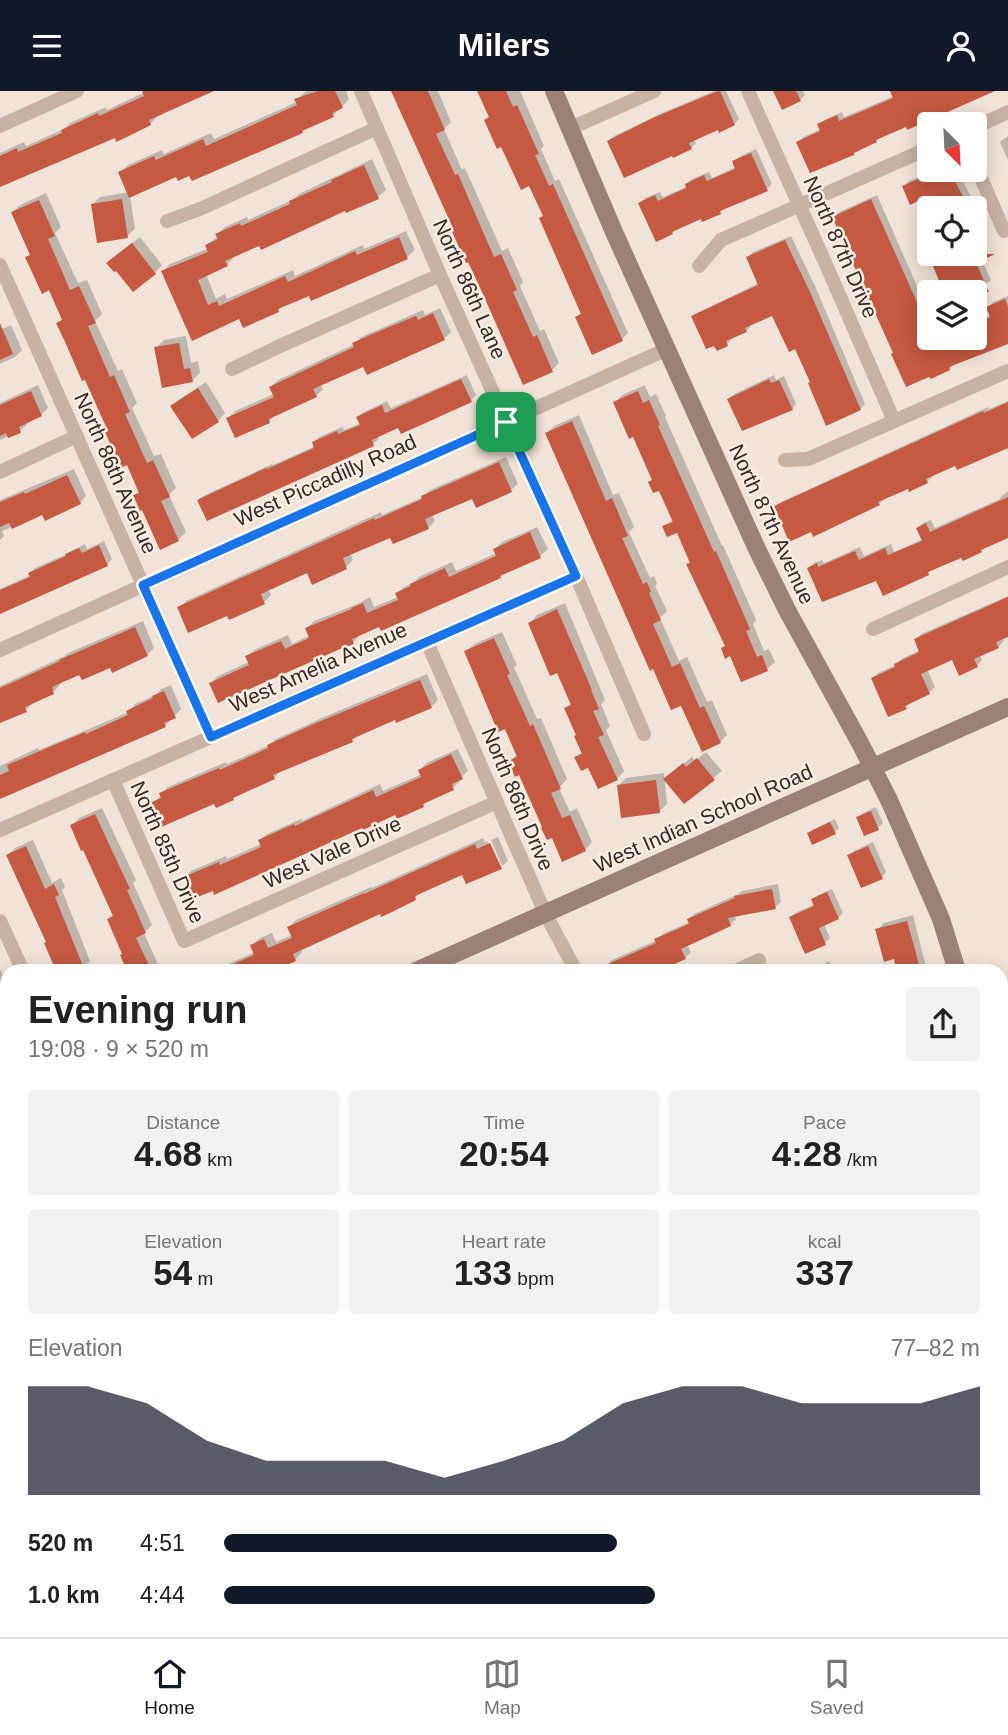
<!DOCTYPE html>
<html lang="en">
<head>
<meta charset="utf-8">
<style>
  body { margin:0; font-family:Arial,sans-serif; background:#f2f2f2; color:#222; height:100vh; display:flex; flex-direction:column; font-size:26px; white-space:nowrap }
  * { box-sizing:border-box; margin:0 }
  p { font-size:23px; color:#767676 }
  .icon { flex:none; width:38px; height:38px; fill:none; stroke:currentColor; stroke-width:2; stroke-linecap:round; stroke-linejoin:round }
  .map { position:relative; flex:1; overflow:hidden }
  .side { position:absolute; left:0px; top:873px; width:1008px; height:674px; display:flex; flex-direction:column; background:#fff; border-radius:21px 21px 0 0; box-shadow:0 4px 18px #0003 }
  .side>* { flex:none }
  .needle { width:46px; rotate:156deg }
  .tools { position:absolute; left:917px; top:21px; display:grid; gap:14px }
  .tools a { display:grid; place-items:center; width:70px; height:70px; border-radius:7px; background:#fff; box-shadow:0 4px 18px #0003; font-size:35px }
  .pin { position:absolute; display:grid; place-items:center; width:60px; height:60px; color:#fff; margin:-30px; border-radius:14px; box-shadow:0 4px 10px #0006 }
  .round { display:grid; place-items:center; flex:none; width:74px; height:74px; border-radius:7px; background:#f2f2f2 }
  .overview { display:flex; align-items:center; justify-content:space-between; height:119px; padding:0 28px }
  h1 { font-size:38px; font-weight:800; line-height:52px }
  .figures { display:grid; grid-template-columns:repeat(3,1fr); gap:10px; height:119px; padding:7px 28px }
  .figures div { display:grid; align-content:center; border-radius:7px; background:#f2f2f2; text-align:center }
  .figures b { font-size:35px; font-weight:800 }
  .figures small { font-size:19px; font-weight:400 }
  .figures p { font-size:19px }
  .chart { height:196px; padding:14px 28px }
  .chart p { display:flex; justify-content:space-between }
  .chart svg { width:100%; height:126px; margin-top:7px; fill:#111827; opacity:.7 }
  ul { padding:0 28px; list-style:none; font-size:23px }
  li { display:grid; grid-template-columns:112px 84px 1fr; align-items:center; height:52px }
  li i { height:18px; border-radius:9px; background:#111827 }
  header { display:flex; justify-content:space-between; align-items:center; height:91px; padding:0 28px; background:#111827; color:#fff; font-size:32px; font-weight:800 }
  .tabs { display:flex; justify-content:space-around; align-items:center; height:98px; border-top:2px solid #e0e0e0; background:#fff; font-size:19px; color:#767676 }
  .tabs a { display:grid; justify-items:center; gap:4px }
  .tabs .active { color:#111827 }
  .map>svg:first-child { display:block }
  .shadow { fill:#0003 }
  .building { fill:#c55941 }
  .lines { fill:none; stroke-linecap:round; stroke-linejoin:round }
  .street { stroke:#c8b2a4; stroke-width:14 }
  .secondary { stroke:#9c8176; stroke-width:18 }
  .route-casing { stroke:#fff; stroke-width:14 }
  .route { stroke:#1a73e8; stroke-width:9 }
  .labels { text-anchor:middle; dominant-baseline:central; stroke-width:5; stroke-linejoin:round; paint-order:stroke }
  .street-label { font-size:21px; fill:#342926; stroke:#f9eee4 }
</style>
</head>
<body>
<header><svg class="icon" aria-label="menu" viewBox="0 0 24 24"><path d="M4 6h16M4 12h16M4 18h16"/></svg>Milers<svg class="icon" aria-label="person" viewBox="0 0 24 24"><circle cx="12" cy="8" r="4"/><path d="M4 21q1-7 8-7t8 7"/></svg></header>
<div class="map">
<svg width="1008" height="1546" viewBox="0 0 1008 1546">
  <rect width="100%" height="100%" fill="#f1e3d8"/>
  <g class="shadow">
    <polygon points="147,0 211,0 157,23 158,25 150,33 116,45 0,95 0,62 24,51 26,55 64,38 70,32 106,16 107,19"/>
    <polygon points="306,0 346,0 349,8 333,25 306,36 302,41 190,83 177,83 130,105 135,138 127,145 93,113 100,106 129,101 120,82 128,74 162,59 164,63 211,42 214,48 297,11 297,9"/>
    <polygon points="393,0 438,0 451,31 444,38 462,79 465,77 502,160 508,157 523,191 520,195 540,240 544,238 559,272 552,279 524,292"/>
    <polygon points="479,0 520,0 544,55 541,58 555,90 559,88 628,242 622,248 577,226 582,221 544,124 530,93 502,54"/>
    <polygon points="714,0 726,0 739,28 734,33 719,37 694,48 696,52 691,57 609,50 614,45 662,22"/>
    <polygon points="775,0 803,0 805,4 800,9"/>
    <polygon points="894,0 990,0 906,33 882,44 876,50 858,58 798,51 803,46 821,38 819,34 824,29 842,21 844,26 894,5"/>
    <polygon points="1008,45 1008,69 1000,51"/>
    <polygon points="756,58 772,93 767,98 726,116 720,121 701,126 676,138 672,142 640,112 645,107 660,101 663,106 688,95 687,93 692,88 709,81 712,87 736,76 734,71 739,66"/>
    <polygon points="372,68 386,99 378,106 233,164 234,166 227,174 206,183 216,208 225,203 227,208 293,179 295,185 363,154 364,158 406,140 415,159 407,166 312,208 310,202 284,213 278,220 240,226 193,248 163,180 170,173 209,157 207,154 218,145 217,144 225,136 247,126 248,129 294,108 299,103"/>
    <polygon points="935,79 957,79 973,110 964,117 929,117 929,131 919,108 904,96 909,90"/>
    <polygon points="46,102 61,136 55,142 78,192 87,189 102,223 95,230 118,280 122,278 137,312 132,317 154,365 161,363 176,397 169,404 186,441 178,449 135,405 140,400 127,372 110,339 63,228 31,163 13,121 20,114"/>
    <polygon points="877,104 929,222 929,247 975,247 975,231 991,224 988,217 993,211 1008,205 1008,252 955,272 949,278 894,261 834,126 839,121"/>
    <polygon points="791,145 815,195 865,313 860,318 812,291 796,256 773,222 750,232 751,235 746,240 731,246 732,248 727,253 693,226 699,221 759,192 748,167 753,161"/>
    <polygon points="975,145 982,164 980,165 991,189 985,194 969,201 944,201 940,194 942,192 932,169 936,164 935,163 975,163"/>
    <polygon points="140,146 162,174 155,182 116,164"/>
    <polygon points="440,217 451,241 444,248 364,273 320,293 323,298 316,305 276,323 269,330 228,327 235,320 274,303 271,296 278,289 355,253 361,246 423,219 425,224"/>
    <polygon points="11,234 22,259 15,266 0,273 0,239"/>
    <polygon points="186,245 191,272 198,270 200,282 192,290 156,257 164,249"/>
    <polygon points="467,284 476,304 471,309 399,335 377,345 379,348 373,353 199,409 205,404 272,373 273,374 315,355 314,352 319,346 342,336 344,339 361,332 358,326 364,321 387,310 391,317"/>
    <polygon points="774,284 776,289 784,285 796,313 792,318 729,308 734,303"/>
    <polygon points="206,291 225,322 218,330 173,315 180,308"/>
    <polygon points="38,294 48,317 41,324 27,330 27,333 20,340 0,349 0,312"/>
    <polygon points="645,294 650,306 656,303 666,325 665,326 722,455 723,454 756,529 753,533 764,560 769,558 775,571 767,578 742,589 731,563 723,557 726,554 688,474 691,470 678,440 664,436 673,428 634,343 615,312 622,304"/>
    <polygon points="1008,310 1008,360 1006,356 956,372 931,384 932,386 927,391 909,396 885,407 879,413 812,439 776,416 781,411 988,316 989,318"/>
    <polygon points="579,324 613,404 619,402 634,436 629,441 650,487 654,485 657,493 655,495 667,520 660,527 679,570 687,566 707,611 712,609 727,644 720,651 703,658 547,342 554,335"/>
    <polygon points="506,366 518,393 511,399 473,405 432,423 435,430 428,437 390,444 350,462 353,469 346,476 313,491 308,480 268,498 271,504 264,511 228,522 179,517 186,510 381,421 382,424 423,406 430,399"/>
    <polygon points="74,378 86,405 80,412 43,422 2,440 4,445 0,449 0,409"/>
    <polygon points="1008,400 1008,445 985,455 981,460 962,464 933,477 928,482 877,487 809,477 814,472 822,469 824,472 860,456 864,465 891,453 894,461 923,448 918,437 923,432 931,429 935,437 1000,408 1000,407"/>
    <polygon points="537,436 548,458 540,465 504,481 500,486 359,542 360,544 353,551 211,592 218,585 249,571 247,566 254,559 288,544 292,553 310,544 307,537 314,530 358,513 370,506 374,516 398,506 397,503 404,496 414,491 419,486 452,471 456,480 497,462 495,458 502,451"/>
    <polygon points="104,450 112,468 107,474 0,522 0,498 31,484 30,482 35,477 69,462 73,459 85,453 87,458"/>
    <polygon points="1008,505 1008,544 1002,547 1004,550 998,556 980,564 982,569 977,575 952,567 927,578 935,596 929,602 911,611 906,616 873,588 878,582 896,574 901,568 920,559 916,548 921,543"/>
    <polygon points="565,512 605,609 601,613 610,635 606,639 624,680 617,688 589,675 576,666 583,660 578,644 566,618 572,611 558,580 530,532 537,524"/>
    <polygon points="143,530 154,557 147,564 80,582 59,591 60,594 53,601 33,612 26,619 0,630 0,595 65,565 68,562"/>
    <polygon points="502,541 517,574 514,576 537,628 541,627 567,688 559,697 570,721 577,717 592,751 585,759 510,670 518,662 466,561 474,553"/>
    <polygon points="427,583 438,609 431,616 396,627 358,643 352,650 281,679 274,687 237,703 233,708 215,711 151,713 162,704 161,703 168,696 226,671 227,673 270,654 276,648 324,626"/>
    <polygon points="171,594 181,618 165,635 0,707 0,675 38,657 39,659 129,621 135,613 156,604 161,598"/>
    <polygon points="458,658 468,680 459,688 460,690 453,697 429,708 423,714 396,722 363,735 213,798 185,787 191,780 226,765 227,768 261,753 260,750 267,743 301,728 302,730 380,693 383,700 422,683 420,679 426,672"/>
    <polygon points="706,661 722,680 684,711 673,681 692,666 695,670"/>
    <polygon points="664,682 667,713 660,720 618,695 626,687"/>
    <polygon points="876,716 883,732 878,737 858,727 863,722"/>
    <polygon points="102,717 136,789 133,792 152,834 144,842 161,880 129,880 122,865 124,862 109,828 114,823 84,757 72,734 79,727"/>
    <polygon points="835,728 839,737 834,742 809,742 814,738"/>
    <polygon points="498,746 508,770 502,775 491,749"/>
    <polygon points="483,747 485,752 487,750 499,776 502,776 501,777 463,782 422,800 415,807 301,858 302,861 295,869 269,880 213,880 255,861 252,854 260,847 272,842 276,851 292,844 289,836 296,829 371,796 372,797"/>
    <polygon points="33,749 52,792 61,787 65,796 62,799 90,870 87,873 90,880 58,880 46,852 48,850 8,764 15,757"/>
    <polygon points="873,751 886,781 882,786 849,765 854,760"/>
    <polygon points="778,793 781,811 775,816 734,824 736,828 730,834 687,853 691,861 685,867 654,880 609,880 607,875 612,869 657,849 662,843 690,831 689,828 694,823 738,803 742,800"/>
    <polygon points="832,798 843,822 838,827 824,833 830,847 825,852 806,861 791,826 795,822 815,813 813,809 818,804"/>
    <polygon points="913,824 927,880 898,880 895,866 877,839 884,832"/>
    <polygon points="828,870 838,880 818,880"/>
    <polygon points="0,878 7,894 7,991 3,981 5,979 0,969"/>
    <polygon points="1002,1067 1008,1081 1001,1088 1001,1068"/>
    <polygon points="7,1118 7,1134 0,1125"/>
    <polygon points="1008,1149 1008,1176 1004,1168 1001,1169 1001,1152"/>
    <polygon points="7,1217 7,1240 0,1243 0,1220"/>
    <polygon points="1008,1263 1008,1288 1001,1292 1001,1267"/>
    <polygon points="7,1297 7,1322 0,1325 0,1300"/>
    <polygon points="1004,1317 1008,1330 1001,1335 1001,1319"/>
    <polygon points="1001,1346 1008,1352 1008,1367 1001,1375"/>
    <polygon points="7,1390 7,1417 0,1421 0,1393"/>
    <polygon points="1001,1402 1008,1418 1008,1432 1001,1437"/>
    <polygon points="7,1461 7,1494 0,1497 0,1468"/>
    <polygon points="1006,1533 1008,1537 1008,1546 977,1546 990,1540 1001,1540 1001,1535"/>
    <polygon points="58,1540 131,1540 118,1546 45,1546"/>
    <polygon points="234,1540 296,1540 296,1543 293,1546 227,1546 233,1544"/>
    <polygon points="370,1540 415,1540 416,1543 413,1546 373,1546"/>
    <polygon points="450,1540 489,1540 491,1544 493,1543 494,1546 451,1546 449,1541"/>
    <polygon points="563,1540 608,1540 611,1546 566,1546"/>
    <polygon points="653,1540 692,1540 695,1546 656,1546"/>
    <polygon points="806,1540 895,1540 881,1546 792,1546"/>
  </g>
  <g class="building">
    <polygon points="142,0 214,0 149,29 151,34 127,46 116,51 115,47 0,96 0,65 17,57 18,61 62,42 61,39 98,22 99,25 144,5"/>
    <polygon points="318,0 335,0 343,17 332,22 334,26 302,40 303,42 192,90 189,85 178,90 176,86 129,107 118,81 154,65 156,69 203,48 206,55 297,14 294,8"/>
    <polygon points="391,0 428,0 445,39 436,43 455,84 458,83 494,166 501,163 517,199 513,201 533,246 537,244 553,281 523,294 482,201 468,171 466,172 450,136 452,135"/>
    <polygon points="477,0 506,0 513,16 517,14 539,63 535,64 549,95 553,93 623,250 592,264 575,226 581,223 539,127 543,125 529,95 521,99 501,56 497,58 484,29 489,26"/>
    <polygon points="718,0 720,0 735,34 719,42 718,39 689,52 692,58 673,67 672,65 624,87 607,50 655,26"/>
    <polygon points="773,0 796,0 801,10 782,19"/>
    <polygon points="890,0 995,0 907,39 906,36 876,49 877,51 854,62 854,64 810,82 796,51 820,40 817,33 837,24 839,30 893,7"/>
    <polygon points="751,62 768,100 720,120 721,123 702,131 701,128 672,141 673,143 656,151 638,112 655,104 658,110 686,97 685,93 704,84 707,90 735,78 732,70"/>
    <polygon points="364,74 379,108 346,122 345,120 261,159 259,155 225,170 228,175 198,189 208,214 217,210 219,215 285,185 288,191 355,160 357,164 399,146 408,168 311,210 309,205 278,218 279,221 243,237 239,228 192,250 161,180 208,161 205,154 218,148 215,143 240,132 241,135 290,113 289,110 332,91 331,89"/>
    <polygon points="939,79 949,79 969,117 921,117 918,110 910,114 902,95"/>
    <polygon points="122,108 128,147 97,152 91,113"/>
    <polygon points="871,108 929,238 929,247 975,247 975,233 990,226 986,216 1005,208 1008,215 1008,253 949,276 950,279 931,288 929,286 906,296 891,263 893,262 832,126"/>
    <polygon points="39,109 55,145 48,148 70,199 79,195 96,232 88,235 110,286 114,284 130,321 125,323 147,372 153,369 170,406 161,410 179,450 160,459 142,419 140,420 133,404 139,402 127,374 121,377 105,341 108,340 85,289 82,290 66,253 56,232 62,229 49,199 42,203 25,166 30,164 11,121"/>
    <polygon points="785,149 810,201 861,319 826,335 808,292 810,291 795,258 789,261 772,225 745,237 747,241 726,250 728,255 717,260 714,255 706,258 691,225 758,194 746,166"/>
    <polygon points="132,152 156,183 133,201 116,180 114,181 106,172"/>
    <polygon points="933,163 995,163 976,172 989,201 921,201 940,192 930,168 935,166"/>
    <polygon points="433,222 445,249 367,284 363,276 313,298 317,306 269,328 270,332 235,347 226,327 274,306 269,296 354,256 352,252 389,236 416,225 418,229"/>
    <polygon points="0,232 13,263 0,269"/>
    <polygon points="179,252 184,278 190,277 193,291 162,297 154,256"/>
    <polygon points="461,288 472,311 401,343 398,337 372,349 374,355 207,430 197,409 266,377 267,378 314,357 312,351 337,340 338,343 360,334 356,326 382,314 385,322"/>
    <polygon points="769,288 771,292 779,289 793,319 742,340 727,308"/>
    <polygon points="198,297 219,331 192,348 170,315"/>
    <polygon points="31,300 42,325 19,336 21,342 8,347 6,342 0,345 0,314"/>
    <polygon points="638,300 643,312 649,309 660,334 658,335 714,461 716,460 750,538 746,540 757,566 762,564 768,580 741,591 730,565 725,568 721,557 725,555 686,473 690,472 677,442 667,446 662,435 673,431 659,400 653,402 648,391 652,389 633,346 629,348 613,311"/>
    <polygon points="1008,311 1008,357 957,379 955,375 926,388 928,392 909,401 908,398 878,411 880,414 813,446 811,441 789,451 774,415 983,320 984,322"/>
    <polygon points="572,330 606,410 612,407 628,445 622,447 643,493 647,491 651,501 649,502 661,529 653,533 672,576 680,572 700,617 704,615 721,652 702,661 681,615 671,619 653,578 650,580 545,342"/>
    <polygon points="499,371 512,401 476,417 472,408 425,428 429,438 393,453 390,447 343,467 347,478 312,494 307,482 261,503 265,513 229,529 227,525 188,542 177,516 374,427 375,429 422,408 421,405"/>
    <polygon points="67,384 81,413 45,430 42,424 12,438 9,432 0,436 0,411 24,401 25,403"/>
    <polygon points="1008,406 1008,447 981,459 982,461 963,470 961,467 928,481 929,484 883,505 876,490 822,511 807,477 817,472 818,476 855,460 859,469 885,457 888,464 922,450 916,437 926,432 930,441"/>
    <polygon points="530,441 541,467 500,485 501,487 381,540 379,536 352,548 354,553 340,558 218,612 209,592 249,574 245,565 281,550 285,558 309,547 305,537 352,518 351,517 363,512 367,522 398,509 395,502 411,495 410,493 445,477 449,486 496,465 493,458"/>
    <polygon points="99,454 108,475 0,523 0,499 30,486 28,482 66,465 65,463 79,457 82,462"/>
    <polygon points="1008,506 1008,546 996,551 999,557 974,568 978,576 959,585 952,569 921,583 930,603 905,615 907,618 888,626 871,587 895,576 894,573 919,561 914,548"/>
    <polygon points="557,518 592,599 591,599 599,618 593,620 604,644 598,646 618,689 598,698 588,677 581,680 574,666 582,663 574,645 576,644 564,617 571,614 557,582 550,585 528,532"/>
    <polygon points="135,536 148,565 112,582 110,577 82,589 79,584 52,596 54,603 25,616 27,621 0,632 0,597 60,570 59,569"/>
    <polygon points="494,547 510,583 507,584 530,635 533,633 561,698 551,702 562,727 570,724 586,760 562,771 552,747 547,749 541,737 542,736 519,684 515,686 508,670 517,666 505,638 498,641 464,560"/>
    <polygon points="420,589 432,617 396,632 395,629 352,648 353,651 273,684 275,688 233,707 234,709 216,717 214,713 159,737 148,713 161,707 159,702 219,677 220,679 268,657 267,654 316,632"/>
    <polygon points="164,600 176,627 164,632 166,636 0,708 0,684 9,680 7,674 85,641 86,643 128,624 126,620 153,607 152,605"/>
    <polygon points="451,663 463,688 452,693 454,699 423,713 424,716 397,728 395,724 363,739 362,737 214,804 213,800 192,808 183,786 219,771 220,774 261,756 258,749 294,733 295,735 373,699 376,706 421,686 418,679"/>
    <polygon points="697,667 715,689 684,713 663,688 683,672 686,676"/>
    <polygon points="656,689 660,722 621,727 617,694"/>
    <polygon points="871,720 879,739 864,745 856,726"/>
    <polygon points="95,723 130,798 127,799 146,842 136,847 152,880 127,880 120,864 122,863 107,828 113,825 83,759 81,760 70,734"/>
    <polygon points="830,731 836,743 812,754 807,742"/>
    <polygon points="490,752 502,778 466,793 462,784 415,805 416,809 392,821 381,826 380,823 293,863 296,870 273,880 217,880 254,864 250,854 264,848 268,857 292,847 287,836 364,802 364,803 475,753 477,758"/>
    <polygon points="26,755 45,798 54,793 59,804 55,806 85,880 56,880 44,852 46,851 6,764"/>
    <polygon points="868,755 883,788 861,797 847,764"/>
    <polygon points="772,798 776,818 728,827 731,835 681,858 686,868 658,880 592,880 656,852 654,848 689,833 687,828 735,807 734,805"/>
    <polygon points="827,801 839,828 819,837 826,854 805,863 789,826 814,815 811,808"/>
    <polygon points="907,830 916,862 920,880 896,880 894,868 884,871 875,838"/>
  </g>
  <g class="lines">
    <g class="street">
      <polyline points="361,0 440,184 576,485 644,643"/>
      <polyline points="748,0 828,178 894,330"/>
      <polyline points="0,35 77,0"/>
      <polyline points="975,36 1008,21"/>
      <polyline points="571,37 654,0"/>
      <polyline points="975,73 1004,140"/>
      <polyline points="167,130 200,118 377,37"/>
      <polyline points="0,174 211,646"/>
      <polyline points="699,175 721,149 929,57"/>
      <polyline points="232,278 280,255 440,184"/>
      <polyline points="785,369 808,368 1008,280"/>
      <polyline points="0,381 77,345"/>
      <polyline points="873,538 1008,476"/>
      <polyline points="427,551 545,822 576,880"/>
      <polyline points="0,559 667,258"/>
      <polyline points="113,689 184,850 497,711"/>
      <polyline points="0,739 576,485"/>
      <polyline points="0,830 23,880"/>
      <polyline points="735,880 759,869"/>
      <polyline points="1001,1219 1008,1216"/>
      <polyline points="0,1360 7,1357"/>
      <polyline points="0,1532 7,1529"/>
      <polyline points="330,1540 333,1546"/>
      <polyline points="520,1540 522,1546"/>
      <polyline points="718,1545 728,1540"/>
    </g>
    <g class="secondary">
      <polyline points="554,0 614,141 756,456 787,519 860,652 889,709 941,828 957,880"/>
      <polyline points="416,880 1008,616"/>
      <polyline points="1001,1008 1008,1024"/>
      <polyline points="0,1069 7,1065"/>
    </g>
  </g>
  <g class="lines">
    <defs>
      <polygon id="route" points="506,331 576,485 211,646 143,494"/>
    </defs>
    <use href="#route" class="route-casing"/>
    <use href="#route" class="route"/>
  </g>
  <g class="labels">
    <g class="street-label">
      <text transform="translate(841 156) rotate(66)">North 87th Drive</text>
      <text transform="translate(470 198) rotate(66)">North 86th Lane</text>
      <text transform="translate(116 382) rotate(66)">North 86th Avenue</text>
      <text transform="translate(325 389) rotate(-24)">West Piccadilly Road</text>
      <text transform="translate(772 433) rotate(65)">North 87th Avenue</text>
      <text transform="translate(318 576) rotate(-24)">West Amelia Avenue</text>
      <text transform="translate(518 708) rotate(67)">North 86th Drive</text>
      <text transform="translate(703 727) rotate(-24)">West Indian School Road</text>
      <text transform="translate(168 761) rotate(66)">North 85th Drive</text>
      <text transform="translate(332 761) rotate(-24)">West Vale Drive</text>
    </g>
  </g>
</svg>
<div class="tools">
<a><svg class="needle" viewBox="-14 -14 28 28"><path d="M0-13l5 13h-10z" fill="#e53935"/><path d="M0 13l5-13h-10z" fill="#767676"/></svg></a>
<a><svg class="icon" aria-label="locate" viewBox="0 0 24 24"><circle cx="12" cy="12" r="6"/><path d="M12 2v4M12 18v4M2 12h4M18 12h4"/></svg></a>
<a><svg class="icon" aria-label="layers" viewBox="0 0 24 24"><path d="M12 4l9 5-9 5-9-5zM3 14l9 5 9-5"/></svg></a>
</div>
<div class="pin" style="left:506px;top:331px;background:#1e9e55"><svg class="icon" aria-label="arrive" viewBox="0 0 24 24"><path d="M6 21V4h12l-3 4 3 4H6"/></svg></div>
<section class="side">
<div class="overview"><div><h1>Evening run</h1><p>19:08 · 9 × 520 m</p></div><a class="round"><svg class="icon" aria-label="share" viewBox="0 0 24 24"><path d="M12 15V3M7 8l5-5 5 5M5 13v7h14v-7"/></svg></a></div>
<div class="figures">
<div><p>Distance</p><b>4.68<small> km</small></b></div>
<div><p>Time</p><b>20:54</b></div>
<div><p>Pace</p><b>4:28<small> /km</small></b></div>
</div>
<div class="figures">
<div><p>Elevation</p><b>54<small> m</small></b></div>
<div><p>Heart rate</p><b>133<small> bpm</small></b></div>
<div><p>kcal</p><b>337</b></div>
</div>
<div class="chart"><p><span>Elevation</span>77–82 m</p>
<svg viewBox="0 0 160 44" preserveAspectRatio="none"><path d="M0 44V6L10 6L20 12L30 25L40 32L50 32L60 32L70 38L80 32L90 25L100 12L110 6L120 6L130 12L140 12L150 12L160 6V44z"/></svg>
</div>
<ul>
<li><b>520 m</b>4:51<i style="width:52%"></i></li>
<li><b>1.0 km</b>4:44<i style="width:57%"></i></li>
</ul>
</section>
</div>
<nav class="tabs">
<a class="active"><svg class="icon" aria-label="home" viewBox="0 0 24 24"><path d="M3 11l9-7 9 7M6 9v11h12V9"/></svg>Home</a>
<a><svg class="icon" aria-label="map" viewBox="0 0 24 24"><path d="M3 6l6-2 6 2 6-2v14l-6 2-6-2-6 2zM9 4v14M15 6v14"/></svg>Map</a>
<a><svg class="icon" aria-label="saved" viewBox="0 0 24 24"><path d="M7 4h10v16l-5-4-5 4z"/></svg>Saved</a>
</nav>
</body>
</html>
